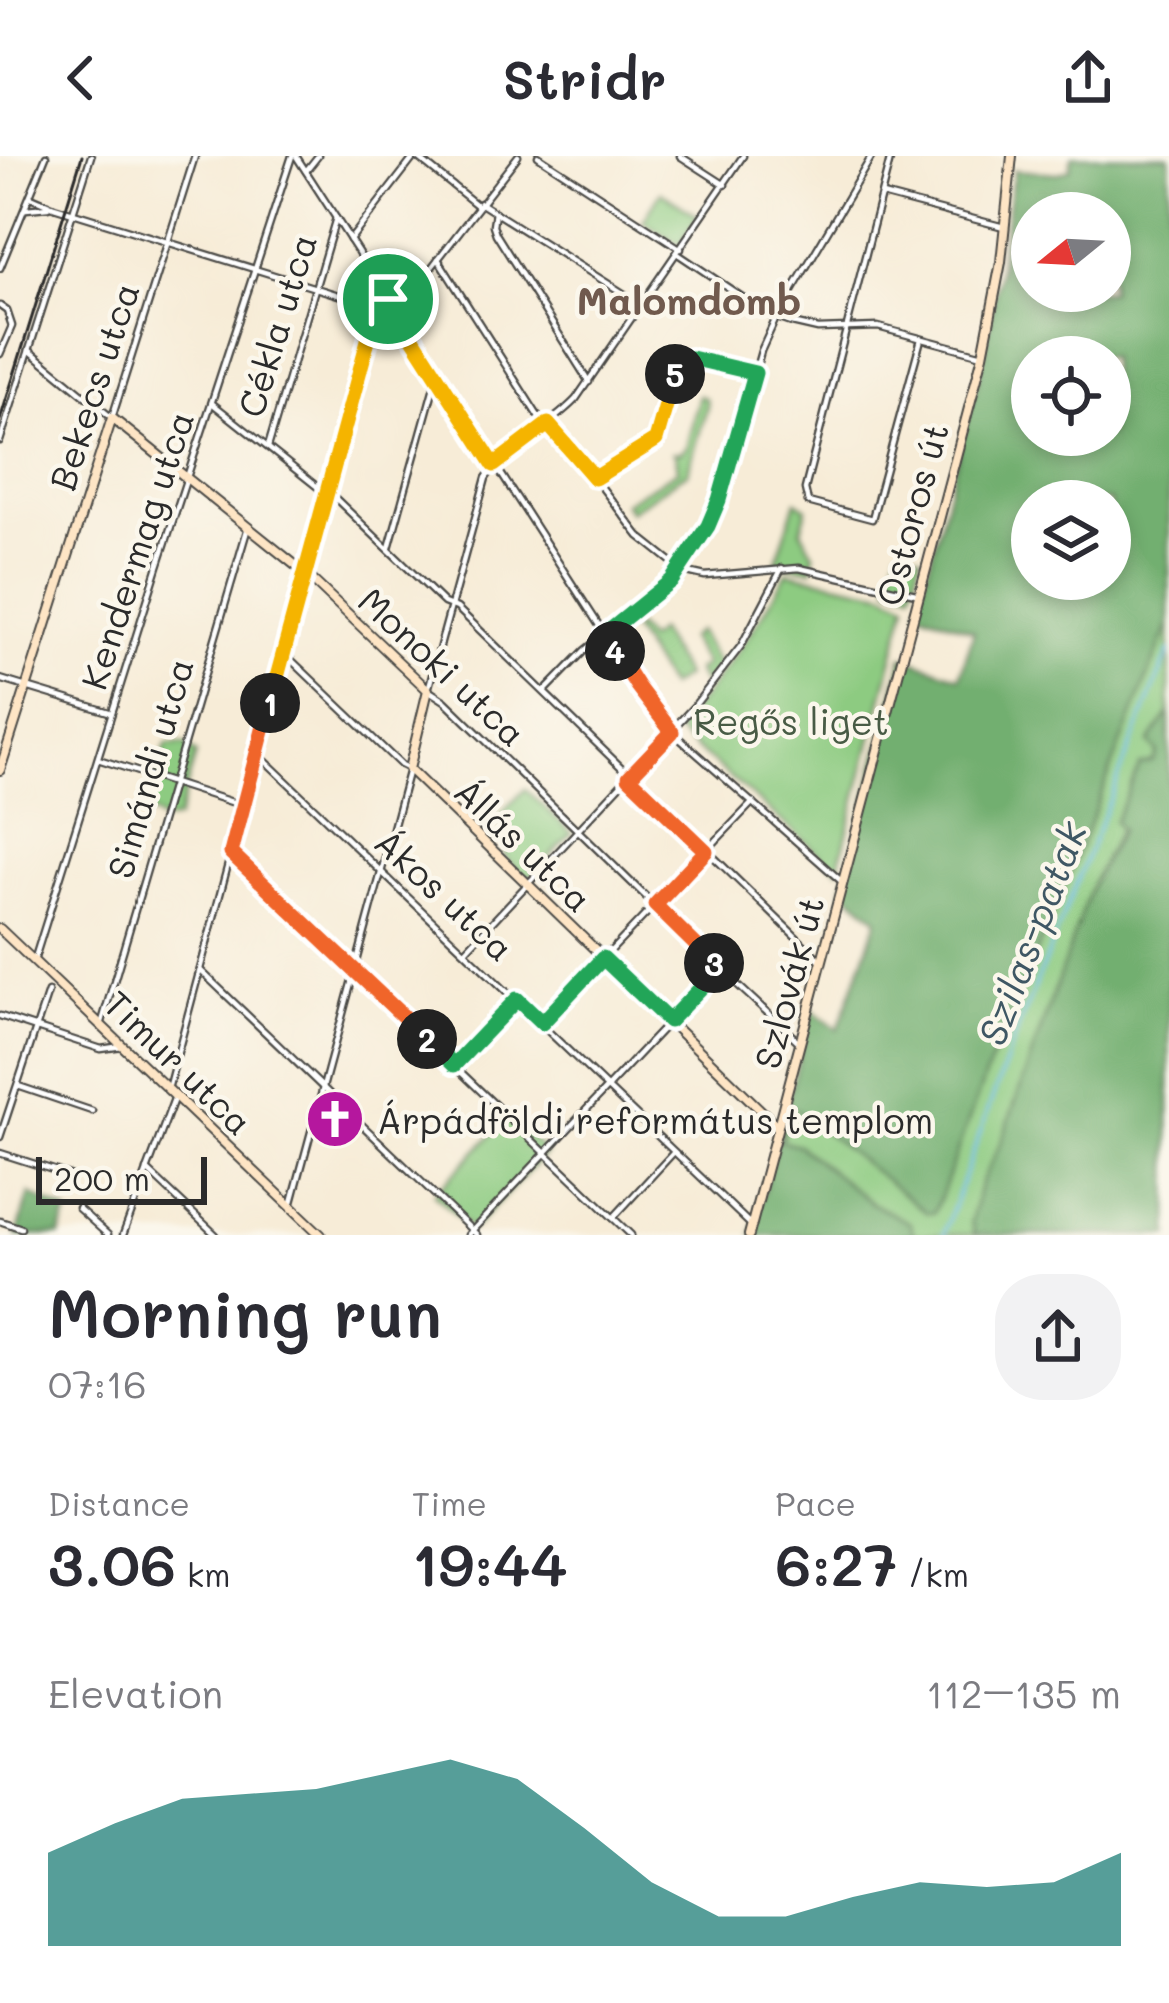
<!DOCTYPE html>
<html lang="en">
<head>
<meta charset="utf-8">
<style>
  body { margin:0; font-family:Mali,sans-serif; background:#f2f2f3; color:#2b2b33; height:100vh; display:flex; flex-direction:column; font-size:45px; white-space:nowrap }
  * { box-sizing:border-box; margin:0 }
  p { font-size:39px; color:#7c7c81 }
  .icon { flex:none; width:66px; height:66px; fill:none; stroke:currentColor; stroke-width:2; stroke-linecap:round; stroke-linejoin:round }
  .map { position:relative; height:1079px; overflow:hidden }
  .panel { display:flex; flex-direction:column; background:#fff; flex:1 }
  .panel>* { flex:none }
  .needle { width:78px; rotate:252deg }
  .tools { position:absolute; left:1011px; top:36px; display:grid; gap:24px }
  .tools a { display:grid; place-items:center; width:120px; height:120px; border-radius:50%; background:#fff; box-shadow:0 6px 18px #0003; font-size:60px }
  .scale { position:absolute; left:36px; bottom:30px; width:171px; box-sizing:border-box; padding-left:12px; border:6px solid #2b2b2b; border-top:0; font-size:33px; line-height:42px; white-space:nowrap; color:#2b2b2b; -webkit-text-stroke:9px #fbf7ec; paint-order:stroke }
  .pin { position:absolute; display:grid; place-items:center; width:102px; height:102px; color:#fff; margin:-51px; border:6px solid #fff; border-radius:50%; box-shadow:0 3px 12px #0007 }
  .km { position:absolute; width:60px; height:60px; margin:-30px; border-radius:50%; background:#222; color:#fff; font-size:33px; line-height:60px; text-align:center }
  .round { display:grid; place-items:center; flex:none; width:126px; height:126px; border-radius:48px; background:#f2f2f3 }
  .overview { display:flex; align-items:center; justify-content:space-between; height:204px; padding:0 48px }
  h1 { font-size:66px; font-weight:600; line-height:90px }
  .figures { display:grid; grid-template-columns:repeat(3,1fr); gap:18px; height:204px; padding:12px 48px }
  .figures div { display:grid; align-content:center }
  .figures b { font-size:60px; font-weight:600 }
  .figures small { font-size:33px; font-weight:400 }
  .figures p { font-size:33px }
  .chart { height:336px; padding:24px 48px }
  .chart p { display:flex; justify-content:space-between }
  .chart svg { width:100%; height:216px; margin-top:12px; fill:#0f766e; opacity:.7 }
  header { display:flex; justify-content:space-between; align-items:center; height:156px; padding:0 48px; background:#fff; font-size:54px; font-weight:600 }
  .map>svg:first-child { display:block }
  .green { fill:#8dcb81; stroke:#5c7b56; stroke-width:3 }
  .forest { fill:#72af6f; stroke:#4e6d4d; stroke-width:3; fill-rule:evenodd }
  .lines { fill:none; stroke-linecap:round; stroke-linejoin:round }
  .stream { stroke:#6dbde8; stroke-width:3 }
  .street-casing { stroke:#4a4845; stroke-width:9 }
  .secondary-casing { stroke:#4a4845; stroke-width:12 }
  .street { stroke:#fff; stroke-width:4.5 }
  .secondary { stroke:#fee5c5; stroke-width:8 }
  .tram { stroke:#2b2b2b; stroke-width:3 }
  .split-1-casing { stroke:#fff; stroke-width:24 }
  .split-2-casing { stroke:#fff; stroke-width:24 }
  .split-3-casing { stroke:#fff; stroke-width:24 }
  .split-4-casing { stroke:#fff; stroke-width:24 }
  .split-5-casing { stroke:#fff; stroke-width:24 }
  .split-6-casing { stroke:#fff; stroke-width:24 }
  .split-1 { stroke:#f5b400; stroke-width:15 }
  .split-2 { stroke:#f0652b; stroke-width:15 }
  .split-3 { stroke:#22a559; stroke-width:15 }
  .split-4 { stroke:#f0652b; stroke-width:15 }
  .split-5 { stroke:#22a559; stroke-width:15 }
  .split-6 { stroke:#f5b400; stroke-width:15 }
  .labels { text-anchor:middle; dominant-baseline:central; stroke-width:9; stroke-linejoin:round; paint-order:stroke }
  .street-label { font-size:36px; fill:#2b2b2b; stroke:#fbf7ec }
  .park-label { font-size:36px; fill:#485b45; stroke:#fbf7ec }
  .poi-label { font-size:36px; fill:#2b2b2b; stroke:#fbf7ec; text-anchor:start }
  .neighbourhood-label { font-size:39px; font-weight:bold; fill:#705a4e; stroke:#fbf7ec }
  .water-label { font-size:39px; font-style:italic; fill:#3f5764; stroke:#fbf7ec }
</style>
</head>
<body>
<header><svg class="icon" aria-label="back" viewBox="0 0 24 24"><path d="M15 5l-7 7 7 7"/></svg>Stridr<svg class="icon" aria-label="share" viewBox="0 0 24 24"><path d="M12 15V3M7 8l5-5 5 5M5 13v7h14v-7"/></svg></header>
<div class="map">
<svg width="1169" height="1079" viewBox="0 0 1169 1079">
  <rect width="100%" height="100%" fill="#fbf7ec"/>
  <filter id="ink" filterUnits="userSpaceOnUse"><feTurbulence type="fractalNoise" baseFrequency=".00833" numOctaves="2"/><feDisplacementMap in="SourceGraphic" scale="24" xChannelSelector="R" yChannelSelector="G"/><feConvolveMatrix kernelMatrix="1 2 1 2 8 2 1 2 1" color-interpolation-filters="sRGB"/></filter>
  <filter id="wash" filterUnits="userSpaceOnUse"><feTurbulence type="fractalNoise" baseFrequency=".004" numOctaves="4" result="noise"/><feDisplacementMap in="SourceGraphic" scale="48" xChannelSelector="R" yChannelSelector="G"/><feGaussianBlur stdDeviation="2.7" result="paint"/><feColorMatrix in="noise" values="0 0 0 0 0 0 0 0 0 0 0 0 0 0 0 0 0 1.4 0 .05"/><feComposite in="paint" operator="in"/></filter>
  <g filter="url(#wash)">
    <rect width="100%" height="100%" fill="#f7ecd7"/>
    <g class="green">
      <polygon points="661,36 698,60 680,89 643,65"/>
      <polygon points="699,239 706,243 707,251 688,316 630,355 624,347 678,314 676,300 673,297 681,296 686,292"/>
      <polygon points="796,345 807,352 801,374 814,398 812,413 778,408 777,403"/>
      <polygon points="898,393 921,399 912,435 889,430"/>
      <path d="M787,416L883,436L907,447L838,713L675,575C718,524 756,475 787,416Z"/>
      <polygon points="1169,467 1169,557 1149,587 1158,596 1093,725 1001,987 980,1029 971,1066 975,1079 914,1079 910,1067 871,1047 798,989 781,985 791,949 843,989 999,883 1065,729"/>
      <polygon points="636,471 648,484 658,475 685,520 669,531 632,474"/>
      <polygon points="698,475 719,510 704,529 696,515 705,509 689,482"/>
      <polygon points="184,588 196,598 177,663 162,665 147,654 166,589"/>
      <polygon points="525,633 572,677 527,724 503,699 518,684 496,664"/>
      <polygon points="509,961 546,997 472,1074 434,1038"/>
    </g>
    <g class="forest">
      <path d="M1072,0H1169V467L1065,729L999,883L934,1057H927L792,950L781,985L798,989L871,1047L910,1067L914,1079H752L812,854L838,873L878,763L843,733L903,501L960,521L974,475L917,454L985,200L1014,14L1059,17L1070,13ZM1032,57H1110V135H1032ZM1032,201H1110V279H1032ZM1032,345H1110V423H1032Z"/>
      <polygon points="1169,557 1169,1079 975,1079 971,1066 980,1029 1001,987 1093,725 1121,674 1114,666 1140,609 1153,605 1157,596 1149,587"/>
      <polygon points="30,1038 68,1057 60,1079 17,1079"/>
    </g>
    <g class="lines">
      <polyline class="stream" points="943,1079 1014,883 1169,495"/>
    </g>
  </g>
  <g filter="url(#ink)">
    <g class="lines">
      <defs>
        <g id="street">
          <polyline points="296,0 653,553 672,576 840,724"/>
          <polyline points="538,0 681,93"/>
          <polyline points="680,0 725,29"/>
          <path d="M743,0L576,243C550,271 506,291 486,322L428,534L445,545L713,806L800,887"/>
          <polyline points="891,0 805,333 808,346 872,363 921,183"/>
          <polyline points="417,1 478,50"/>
          <polyline points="306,15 318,0"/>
          <polyline points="882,39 1004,71"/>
          <polyline points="31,41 54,51 377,151 388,143"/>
          <polyline points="480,47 642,149"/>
          <polyline points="26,53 48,51"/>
          <polyline points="495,56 493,69 496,78 589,226"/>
          <polyline points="350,84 415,0"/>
          <polyline points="678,98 769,159 792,167 818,173 878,171 983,199"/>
          <polyline points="438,103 545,271"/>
          <polyline points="0,112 46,0"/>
          <polyline points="0,150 7,155 12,170 0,198"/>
          <polyline points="397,156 518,0"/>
          <polyline points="29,194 112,262 195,0"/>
          <polyline points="213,248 320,333 333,340 444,447 457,452 822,806"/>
          <polyline points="548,269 580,303 639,380 683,415 705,420 799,412 916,438"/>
          <polyline points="0,285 91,0"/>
          <polyline points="268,291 336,62"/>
          <polyline points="595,322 656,284 680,204 707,204 755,216"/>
          <polyline points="389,392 437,220"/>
          <polyline points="284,497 401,609 409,613 291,1050"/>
          <polyline points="0,523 109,556"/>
          <polyline points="545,535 585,494 672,424 681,408 694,394 708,370 719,344 761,195 776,162 872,0"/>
          <polyline points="257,597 752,1070"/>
          <polyline points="98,603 241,649"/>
          <polyline points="232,697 631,1079"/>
          <polyline points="466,794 695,549 741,490 782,412"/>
          <polyline points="34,805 158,410 292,0"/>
          <polyline points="200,814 477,1079"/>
          <polyline points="0,860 101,893 122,890"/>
          <polyline points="102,866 248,371"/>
          <polyline points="542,867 753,646"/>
          <polyline points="454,909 516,843"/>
          <polyline points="18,930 92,955"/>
          <polyline points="168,933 377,151"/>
          <polyline points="0,981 48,836"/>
          <polyline points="0,997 72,1020"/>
          <polyline points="147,1014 216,1079"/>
          <polyline points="78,1052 108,1079"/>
          <polyline points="613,1062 674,996"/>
          <polyline points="0,1065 21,1072"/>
          <polyline points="123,1079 175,940"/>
          <polyline points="468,1079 720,812"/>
        </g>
        <g id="secondary">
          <polyline points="0,614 112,262 305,417 428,534 409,613 777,970"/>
          <polyline points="0,773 321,1079"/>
          <polyline points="749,1079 983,199 1001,106 1012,0"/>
        </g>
      </defs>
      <use href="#street" class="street-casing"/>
      <use href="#secondary" class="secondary-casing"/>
      <use href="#street" class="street"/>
      <use href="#secondary" class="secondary"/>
      <polyline class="tram" points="0,264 82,0"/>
    </g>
  </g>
  <g class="lines" filter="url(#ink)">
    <defs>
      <polyline id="split-1" points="270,547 377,151 388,143"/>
      <polyline id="split-2" points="270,547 231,697 427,883"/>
      <polyline id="split-3" points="427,883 454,909 517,843 542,867 603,802 669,865 720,812 714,807"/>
      <polyline id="split-4" points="615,495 637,530 672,576 629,621 706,695 655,749 714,807"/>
      <polyline id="split-5" points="615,495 604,479 672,424 708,370 719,344 755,217 691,202 680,204 675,218"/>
      <polyline id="split-6" points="388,143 494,309 548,268 595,322 656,284 675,218"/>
    </defs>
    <use href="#split-1" class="split-1-casing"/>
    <use href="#split-2" class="split-2-casing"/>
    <use href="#split-3" class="split-3-casing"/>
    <use href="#split-4" class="split-4-casing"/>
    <use href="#split-5" class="split-5-casing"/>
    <use href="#split-6" class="split-6-casing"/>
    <use href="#split-1" class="split-1"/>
    <use href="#split-2" class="split-2"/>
    <use href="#split-3" class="split-3"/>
    <use href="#split-4" class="split-4"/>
    <use href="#split-5" class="split-5"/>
    <use href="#split-6" class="split-6"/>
  </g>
  <defs>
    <symbol id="church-disc" viewBox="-11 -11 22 22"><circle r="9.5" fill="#b5179e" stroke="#fbf7ec"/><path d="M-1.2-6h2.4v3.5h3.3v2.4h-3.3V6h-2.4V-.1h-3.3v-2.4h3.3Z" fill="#fff"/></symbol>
  </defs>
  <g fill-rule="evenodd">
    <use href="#church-disc" x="302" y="930" width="66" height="66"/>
  </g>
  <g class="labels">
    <g class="street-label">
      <text transform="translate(276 169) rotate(-73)">Cékla utca</text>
      <text transform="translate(93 230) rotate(-72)">Bekecs utca</text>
      <text transform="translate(911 358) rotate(-75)">Ostoros út</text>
      <text transform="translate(136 394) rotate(-72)">Kendermag utca</text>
      <text transform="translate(443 510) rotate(43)">Monoki utca</text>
      <text transform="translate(149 612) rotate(-74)">Simándi utca</text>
      <text transform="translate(524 688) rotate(44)">Állás utca</text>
      <text transform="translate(445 738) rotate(43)">Ákos utca</text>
      <text transform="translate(788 826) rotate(-75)">Szlovák út</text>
      <text transform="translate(179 906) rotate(44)">Timur utca</text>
    </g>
    <g class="park-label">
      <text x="791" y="564">Regős liget</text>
    </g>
    <g class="poi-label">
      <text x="377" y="963">Árpádföldi református templom</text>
    </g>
    <g class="neighbourhood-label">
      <text x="689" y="143">Malomdomb</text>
    </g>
    <g class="water-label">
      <text transform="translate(1031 777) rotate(-69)">Szilas-patak</text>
    </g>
  </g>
</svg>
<div class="tools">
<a><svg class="needle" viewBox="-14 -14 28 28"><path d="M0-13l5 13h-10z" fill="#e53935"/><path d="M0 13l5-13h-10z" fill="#7c7c81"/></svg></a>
<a><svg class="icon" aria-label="locate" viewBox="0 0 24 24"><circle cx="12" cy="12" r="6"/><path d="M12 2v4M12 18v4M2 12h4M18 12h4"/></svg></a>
<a><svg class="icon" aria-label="layers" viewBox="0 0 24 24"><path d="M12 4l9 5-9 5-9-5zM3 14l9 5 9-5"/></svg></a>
</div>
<div class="scale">200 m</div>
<div class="pin" style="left:388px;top:143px;background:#1e9e55"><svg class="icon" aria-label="arrive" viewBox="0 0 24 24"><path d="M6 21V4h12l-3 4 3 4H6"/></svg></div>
<b class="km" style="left:270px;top:547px">1</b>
<b class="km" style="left:427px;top:883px">2</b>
<b class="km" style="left:714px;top:807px">3</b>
<b class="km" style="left:615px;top:495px">4</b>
<b class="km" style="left:675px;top:218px">5</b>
</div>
<section class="panel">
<div class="overview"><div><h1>Morning run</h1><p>07:16</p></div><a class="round"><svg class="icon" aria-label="share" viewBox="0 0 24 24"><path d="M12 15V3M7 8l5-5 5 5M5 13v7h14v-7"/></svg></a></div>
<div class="figures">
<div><p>Distance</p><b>3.06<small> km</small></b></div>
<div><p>Time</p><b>19:44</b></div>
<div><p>Pace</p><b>6:27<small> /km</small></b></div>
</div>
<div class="chart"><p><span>Elevation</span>112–135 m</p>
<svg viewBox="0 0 160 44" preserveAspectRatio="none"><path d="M0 44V25L10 19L20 14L30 13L40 12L50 9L60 6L70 10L80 20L90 31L100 38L110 38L120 34L130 31L140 32L150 31L160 25V44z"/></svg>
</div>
</section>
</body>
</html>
